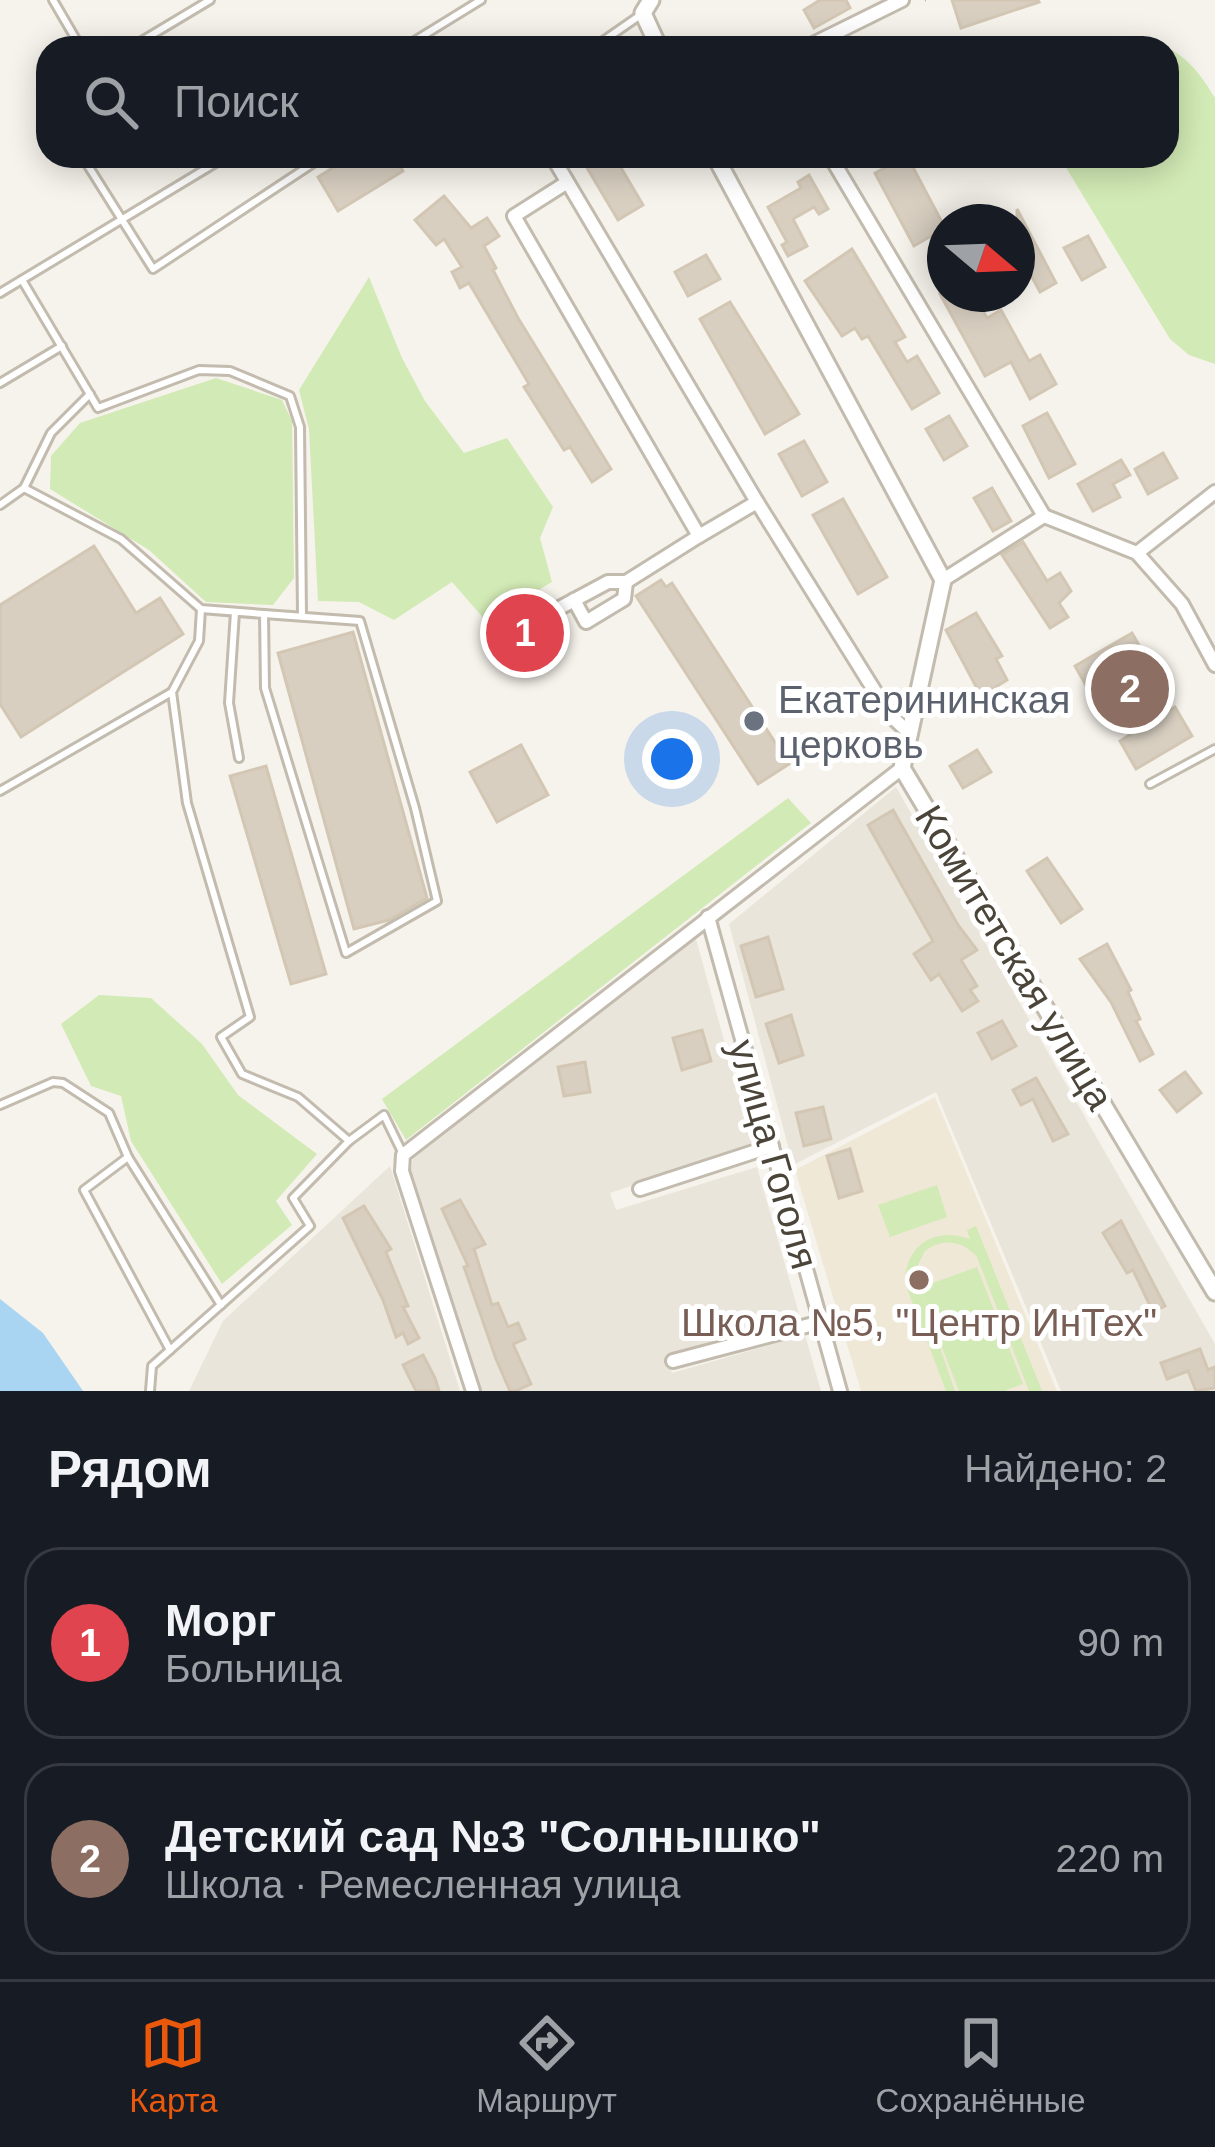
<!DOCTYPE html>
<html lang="ru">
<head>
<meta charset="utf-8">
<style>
	body { margin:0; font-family:Helvetica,sans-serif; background:#242831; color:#f1f3f6 }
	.compass { position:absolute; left:927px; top:204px; width:108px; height:108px; border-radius:50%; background:#171b24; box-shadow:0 6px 30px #0003; rotate:109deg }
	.you { position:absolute; left:672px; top:759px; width:42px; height:42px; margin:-30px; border:9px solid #fff; border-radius:50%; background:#1a73e8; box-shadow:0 0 0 18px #1a73e833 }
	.badge { display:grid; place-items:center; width:78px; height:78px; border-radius:50%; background:#ea580c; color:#fff; font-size:39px; font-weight:700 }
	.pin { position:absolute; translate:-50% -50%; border:6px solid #fff; box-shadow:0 3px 12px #0006 }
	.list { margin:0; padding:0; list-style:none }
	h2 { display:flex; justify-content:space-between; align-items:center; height:156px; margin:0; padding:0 48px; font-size:51px }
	h2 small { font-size:39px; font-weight:400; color:#9ea1a6 }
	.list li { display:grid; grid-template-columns:78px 1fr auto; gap:36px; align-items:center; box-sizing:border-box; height:192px; margin:0 24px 24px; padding:0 24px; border:3px solid #363941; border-radius:36px }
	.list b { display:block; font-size:45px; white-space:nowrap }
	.list p { margin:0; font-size:39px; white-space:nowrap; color:#9ea1a6 }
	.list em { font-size:39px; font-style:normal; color:#9ea1a6 }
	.icon { flex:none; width:66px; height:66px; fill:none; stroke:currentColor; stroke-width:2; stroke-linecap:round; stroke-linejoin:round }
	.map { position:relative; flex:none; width:1215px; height:1391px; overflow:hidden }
	.search { position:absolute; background:#171b24; box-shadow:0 6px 30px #0003; left:36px; right:36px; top:36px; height:132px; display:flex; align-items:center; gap:30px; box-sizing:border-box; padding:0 42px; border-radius:36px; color:#9ea1a6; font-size:45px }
	.sheet { height:588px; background:#171b24 }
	nav { display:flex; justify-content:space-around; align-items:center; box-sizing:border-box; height:168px; border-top:3px solid #363941; background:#171b24; font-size:33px; color:#9ea1a6 }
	nav a { display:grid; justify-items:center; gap:6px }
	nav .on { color:#ea580c }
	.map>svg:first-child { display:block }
	.residential { fill:#eae5da }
	.education { fill:#efe8d6 }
	.green { fill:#d2eab5 }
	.water { fill:#a9d4f2 }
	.building { fill:#d8cfc1; stroke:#d3c7b4; stroke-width:3 }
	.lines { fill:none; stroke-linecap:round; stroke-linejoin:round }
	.service-casing { stroke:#c2bbae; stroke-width:12 }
	.minor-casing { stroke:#c2bbae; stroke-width:18 }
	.tertiary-casing { stroke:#c2bbae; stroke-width:21 }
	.path { stroke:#c4b79f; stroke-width:3; stroke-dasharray:6 6; stroke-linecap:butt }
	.service { stroke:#fff; stroke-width:6 }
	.minor { stroke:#fff; stroke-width:12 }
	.tertiary { stroke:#fff; stroke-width:15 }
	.worship-dot { fill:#6b7280; stroke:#fff; stroke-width:4.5 }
	.education-dot { fill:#8d6e63; stroke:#fff; stroke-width:4.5 }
	.labels { text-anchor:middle; stroke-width:10; stroke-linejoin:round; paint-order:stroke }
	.worship-label { font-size:39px; fill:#5b616d; stroke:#fff; text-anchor:start }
	.street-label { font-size:39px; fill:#4b4439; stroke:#fff }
	.education-label { font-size:39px; fill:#785e54; stroke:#fff }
</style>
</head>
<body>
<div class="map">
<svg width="1215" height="1391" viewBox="0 0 1215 1391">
	<rect width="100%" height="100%" fill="#f6f3ec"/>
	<g class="residential">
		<path d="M896,787L1215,1344V1391H1061L936,1092L793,1165L729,924Z"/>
		<path d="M696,939L753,1145L610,1193L616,1210L757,1167L800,1317L666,1356L672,1373L805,1335L821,1391H479L410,1176L413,1158Z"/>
		<path d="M390,1166L460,1391H189L223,1321Z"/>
	</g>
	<path class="education" d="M935,1097L1057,1391H861L795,1170Z"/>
	<g class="green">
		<path d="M1147,40C1182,50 1197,68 1215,98V364L1189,355L1170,339L1059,156H1167V48H1119Z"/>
		<path d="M369,277L402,358L425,401L464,453L507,438L553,507L540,538L552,582L486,621L452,582L394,620L359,602L318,601L309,429L299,390Z"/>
		<path d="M216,378L282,400L292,421L294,578L273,605L206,602L149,550L50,489L51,456L80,423Z"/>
		<path d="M788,798L811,823L406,1140L382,1099Z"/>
		<path d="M99,995L151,998L202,1044L238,1095L317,1154L276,1201L292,1225L222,1284L131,1141L121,1096L91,1086L61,1024Z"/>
		<path d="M937,1185L947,1217L890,1237L878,1205Z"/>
		<path d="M976,1226L1042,1391H1029L977,1257C962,1240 943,1238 925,1251L914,1273L955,1391H946L905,1283C905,1245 935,1226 970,1239L967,1230Z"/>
		<path d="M977,1267L1023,1384L1004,1391H959L919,1288Z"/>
	</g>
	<path class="water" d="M0,1299L43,1333L83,1391H0Z"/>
	<g class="building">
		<path d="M820,0H846L850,8L814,28L804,10Z"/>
		<path d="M952,0H1038L1039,2L961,28Z"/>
		<path d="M352,156H394L403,171L338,211L318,177Z"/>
		<path d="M580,156H614L643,205L618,220Z"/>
		<path d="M907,156L945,228L914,246L875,173Z"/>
		<path d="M809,175L828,209L819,214L814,207L793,219L807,246L788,256L782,245L787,242L768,207L801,188L798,182Z"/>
		<path d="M444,196L471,228L487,218L499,236L484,246L496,268L493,270L518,318L611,469L592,482L570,447L564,450L524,387L529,384L469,283L460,288L452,272L462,267L444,239L436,245L415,220Z"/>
		<path d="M1017,209L1056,283L1040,292L1017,249Z"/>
		<path d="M1088,236L1105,267L1082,280L1064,248Z"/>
		<path d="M852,249L905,337L895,342L907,362L917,356L939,393L912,409L868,336L862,339L855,328L842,336L805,281Z"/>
		<path d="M706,255L720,279L688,296L675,272Z"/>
		<path d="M940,294H974L987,318L1001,310L1029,361L1040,355L1056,384L1030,399L1011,362L985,376Z"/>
		<path d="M730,302L799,414L765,434L700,319Z"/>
		<path d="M1047,413L1075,464L1049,478L1023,426Z"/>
		<path d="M949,416L967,446L944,460L926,429Z"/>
		<path d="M804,441L827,482L802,496L779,454Z"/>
		<path d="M1163,453L1177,478L1148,494L1135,469Z"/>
		<path d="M1121,460L1130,475L1113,484L1120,497L1093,511L1078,484Z"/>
		<path d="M992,488L1011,521L993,531L974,498Z"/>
		<path d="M843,499L887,577L858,594L813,515Z"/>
		<path d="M1023,542L1047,581L1060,573L1071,591L1059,603L1068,617L1050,628L1002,555Z"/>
		<path d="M94,546L136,613L160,598L183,634L21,737L0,704V605Z"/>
		<path d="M661,580L666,587L672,583L789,764L758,784L636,596Z"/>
		<path d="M528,613L530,625L546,641L521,657L503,628Z"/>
		<path d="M976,613L1002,656L996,659L1007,680L981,696L946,630Z"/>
		<path d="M353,632L427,898L389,920L354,929L278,653Z"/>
		<path d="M1132,633L1144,654L1125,666L1156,718L1175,707L1192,736L1136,769L1120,741L1131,734L1100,680L1087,687L1075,666Z"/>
		<path d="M521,745L548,795L497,822L470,772Z"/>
		<path d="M977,750L991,772L963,788L950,766Z"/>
		<path d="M266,766L326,974L291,984L230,776Z"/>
		<path d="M893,810L958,925L977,950L961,960L977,986L970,990L978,1001L962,1011L939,974L931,980L914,954L933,941L868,825Z"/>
		<path d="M1047,858L1082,909L1061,923L1027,871Z"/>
		<path d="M768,937L783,989L756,997L741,946Z"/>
		<path d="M1107,944L1131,990L1128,992L1140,1019L1136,1021L1153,1054L1140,1061L1111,1002L1080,959Z"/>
		<path d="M791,1015L803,1055L779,1063L766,1024Z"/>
		<path d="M1002,1021L1016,1046L992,1059L978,1033Z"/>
		<path d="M702,1030L711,1061L682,1070L673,1038Z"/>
		<path d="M585,1062L590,1092L564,1096L558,1067Z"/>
		<path d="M1185,1072L1201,1093L1177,1112L1160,1090Z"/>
		<path d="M1036,1078L1068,1134L1053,1141L1033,1099L1021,1105L1013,1090Z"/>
		<path d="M823,1107L831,1139L804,1146L796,1113Z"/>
		<path d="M850,1149L862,1191L839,1198L827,1156Z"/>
		<path d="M460,1200L485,1244L474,1249L492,1305L498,1303L508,1327L518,1323L525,1339L513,1344L531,1384L515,1391H510L496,1359L464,1267L468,1266L442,1209Z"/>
		<path d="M364,1206L391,1249L386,1252L408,1306L403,1307L419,1338L408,1344L403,1333L396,1337L383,1300L343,1218Z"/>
		<path d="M1121,1221L1165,1306L1153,1312L1133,1270L1127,1273L1103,1233Z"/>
		<path d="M1200,1349L1208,1370L1215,1367V1388L1196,1391L1188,1371L1167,1379L1161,1363Z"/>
		<path d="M423,1355L435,1378L439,1391H416L403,1365Z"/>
	</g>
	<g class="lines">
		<g class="service-casing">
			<g id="service">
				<path d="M53,0L81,48"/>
				<path d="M130,48L210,0"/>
				<path d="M403,48L481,0"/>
				<path d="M593,48L639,16"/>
				<path d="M82,156L153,269L324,156"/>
				<path d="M22,280L98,408L199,370L230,371L290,396L300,427L302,616"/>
				<path d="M0,293L227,156"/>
				<path d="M0,383L62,346"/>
				<path d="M90,394L51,433L24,488L121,539L201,609L264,614"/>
				<path d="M0,505L24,488"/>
				<path d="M201,609L199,641L172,692L187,803L250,1017L221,1037L242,1074L298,1097L349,1141L384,1115L402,1152"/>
				<path d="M235,612L229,703L239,758"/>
				<path d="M264,614L360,621L415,808L437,901L346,953L265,688Z"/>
				<path d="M1150,784L1215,749"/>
				<path d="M0,791L172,692"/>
				<path d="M0,1105L53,1082L63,1083L109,1113L128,1157L84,1190L170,1350L310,1226L293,1198L349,1141"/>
				<path d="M128,1157L221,1305"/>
				<path d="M150,1391L152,1366L170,1350"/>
			</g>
		</g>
		<g class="minor-casing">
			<g id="minor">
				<path d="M805,48L902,0"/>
				<path d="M552,156L757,502L699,536L514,216L566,183"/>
				<path d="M830,156L1044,516"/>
				<path d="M757,502L889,714L908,732"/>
				<path d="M1137,553L1215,492"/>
				<path d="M943,580L1044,516L1137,553L1182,604L1215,665"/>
				<path d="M574,600L586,622L624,599L626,582"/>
				<path d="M539,619L608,582H626L699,536"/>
				<path d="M708,917L840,1391"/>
				<path d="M640,1189L772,1146"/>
				<path d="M673,1361L821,1322"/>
				<path d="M473,1391L402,1171L403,1155L902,768"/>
			</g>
		</g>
		<g class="tertiary-casing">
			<g id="tertiary">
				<path d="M651,0L643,13L659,48"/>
				<path d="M715,156L943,580L902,768L1215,1292"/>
			</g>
		</g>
		<path class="path" d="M925,0H926"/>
		<use href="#service" class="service"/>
		<use href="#minor" class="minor"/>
		<use href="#tertiary" class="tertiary"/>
	</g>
	<circle class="worship-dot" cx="754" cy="721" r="12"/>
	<circle class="education-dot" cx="919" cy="1280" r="12"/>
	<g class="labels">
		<g class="worship-label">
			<text x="778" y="713">Екатерининская<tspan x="778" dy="45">церковь</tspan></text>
		</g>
		<g class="street-label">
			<text transform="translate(1015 957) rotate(59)" y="14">Комитетская улица</text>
			<text transform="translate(774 1154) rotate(74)" y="14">улица Гоголя</text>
		</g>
		<g class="education-label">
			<text x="919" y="1336">Школа №5, "Центр ИнТех"</text>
		</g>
	</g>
</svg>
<svg class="compass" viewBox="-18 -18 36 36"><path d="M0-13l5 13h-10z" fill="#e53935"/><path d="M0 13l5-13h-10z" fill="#9ea1a6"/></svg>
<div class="you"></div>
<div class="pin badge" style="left:525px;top:633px;background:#e0444e">1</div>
<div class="pin badge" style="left:1130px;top:689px;background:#8d6e63">2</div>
<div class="search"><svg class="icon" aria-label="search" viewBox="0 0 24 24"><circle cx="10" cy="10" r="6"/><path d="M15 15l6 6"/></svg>Поиск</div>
</div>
<section class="sheet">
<h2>Рядом<small>Найдено: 2</small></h2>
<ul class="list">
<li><span class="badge" style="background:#e0444e">1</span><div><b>Морг</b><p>Больница</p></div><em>90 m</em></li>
<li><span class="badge" style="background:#8d6e63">2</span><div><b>Детский сад №3 &quot;Солнышко&quot;</b><p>Школа · Ремесленная улица</p></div><em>220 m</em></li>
</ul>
</section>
<nav>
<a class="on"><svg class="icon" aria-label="map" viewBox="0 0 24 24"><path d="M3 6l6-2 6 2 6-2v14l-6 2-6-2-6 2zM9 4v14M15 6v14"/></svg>Карта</a>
<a><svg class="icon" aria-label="directions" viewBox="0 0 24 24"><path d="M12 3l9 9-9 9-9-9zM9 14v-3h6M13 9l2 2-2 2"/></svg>Маршрут</a>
<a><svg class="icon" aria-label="saved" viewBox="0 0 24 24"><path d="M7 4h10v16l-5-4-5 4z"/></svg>Сохранённые</a>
</nav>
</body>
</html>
